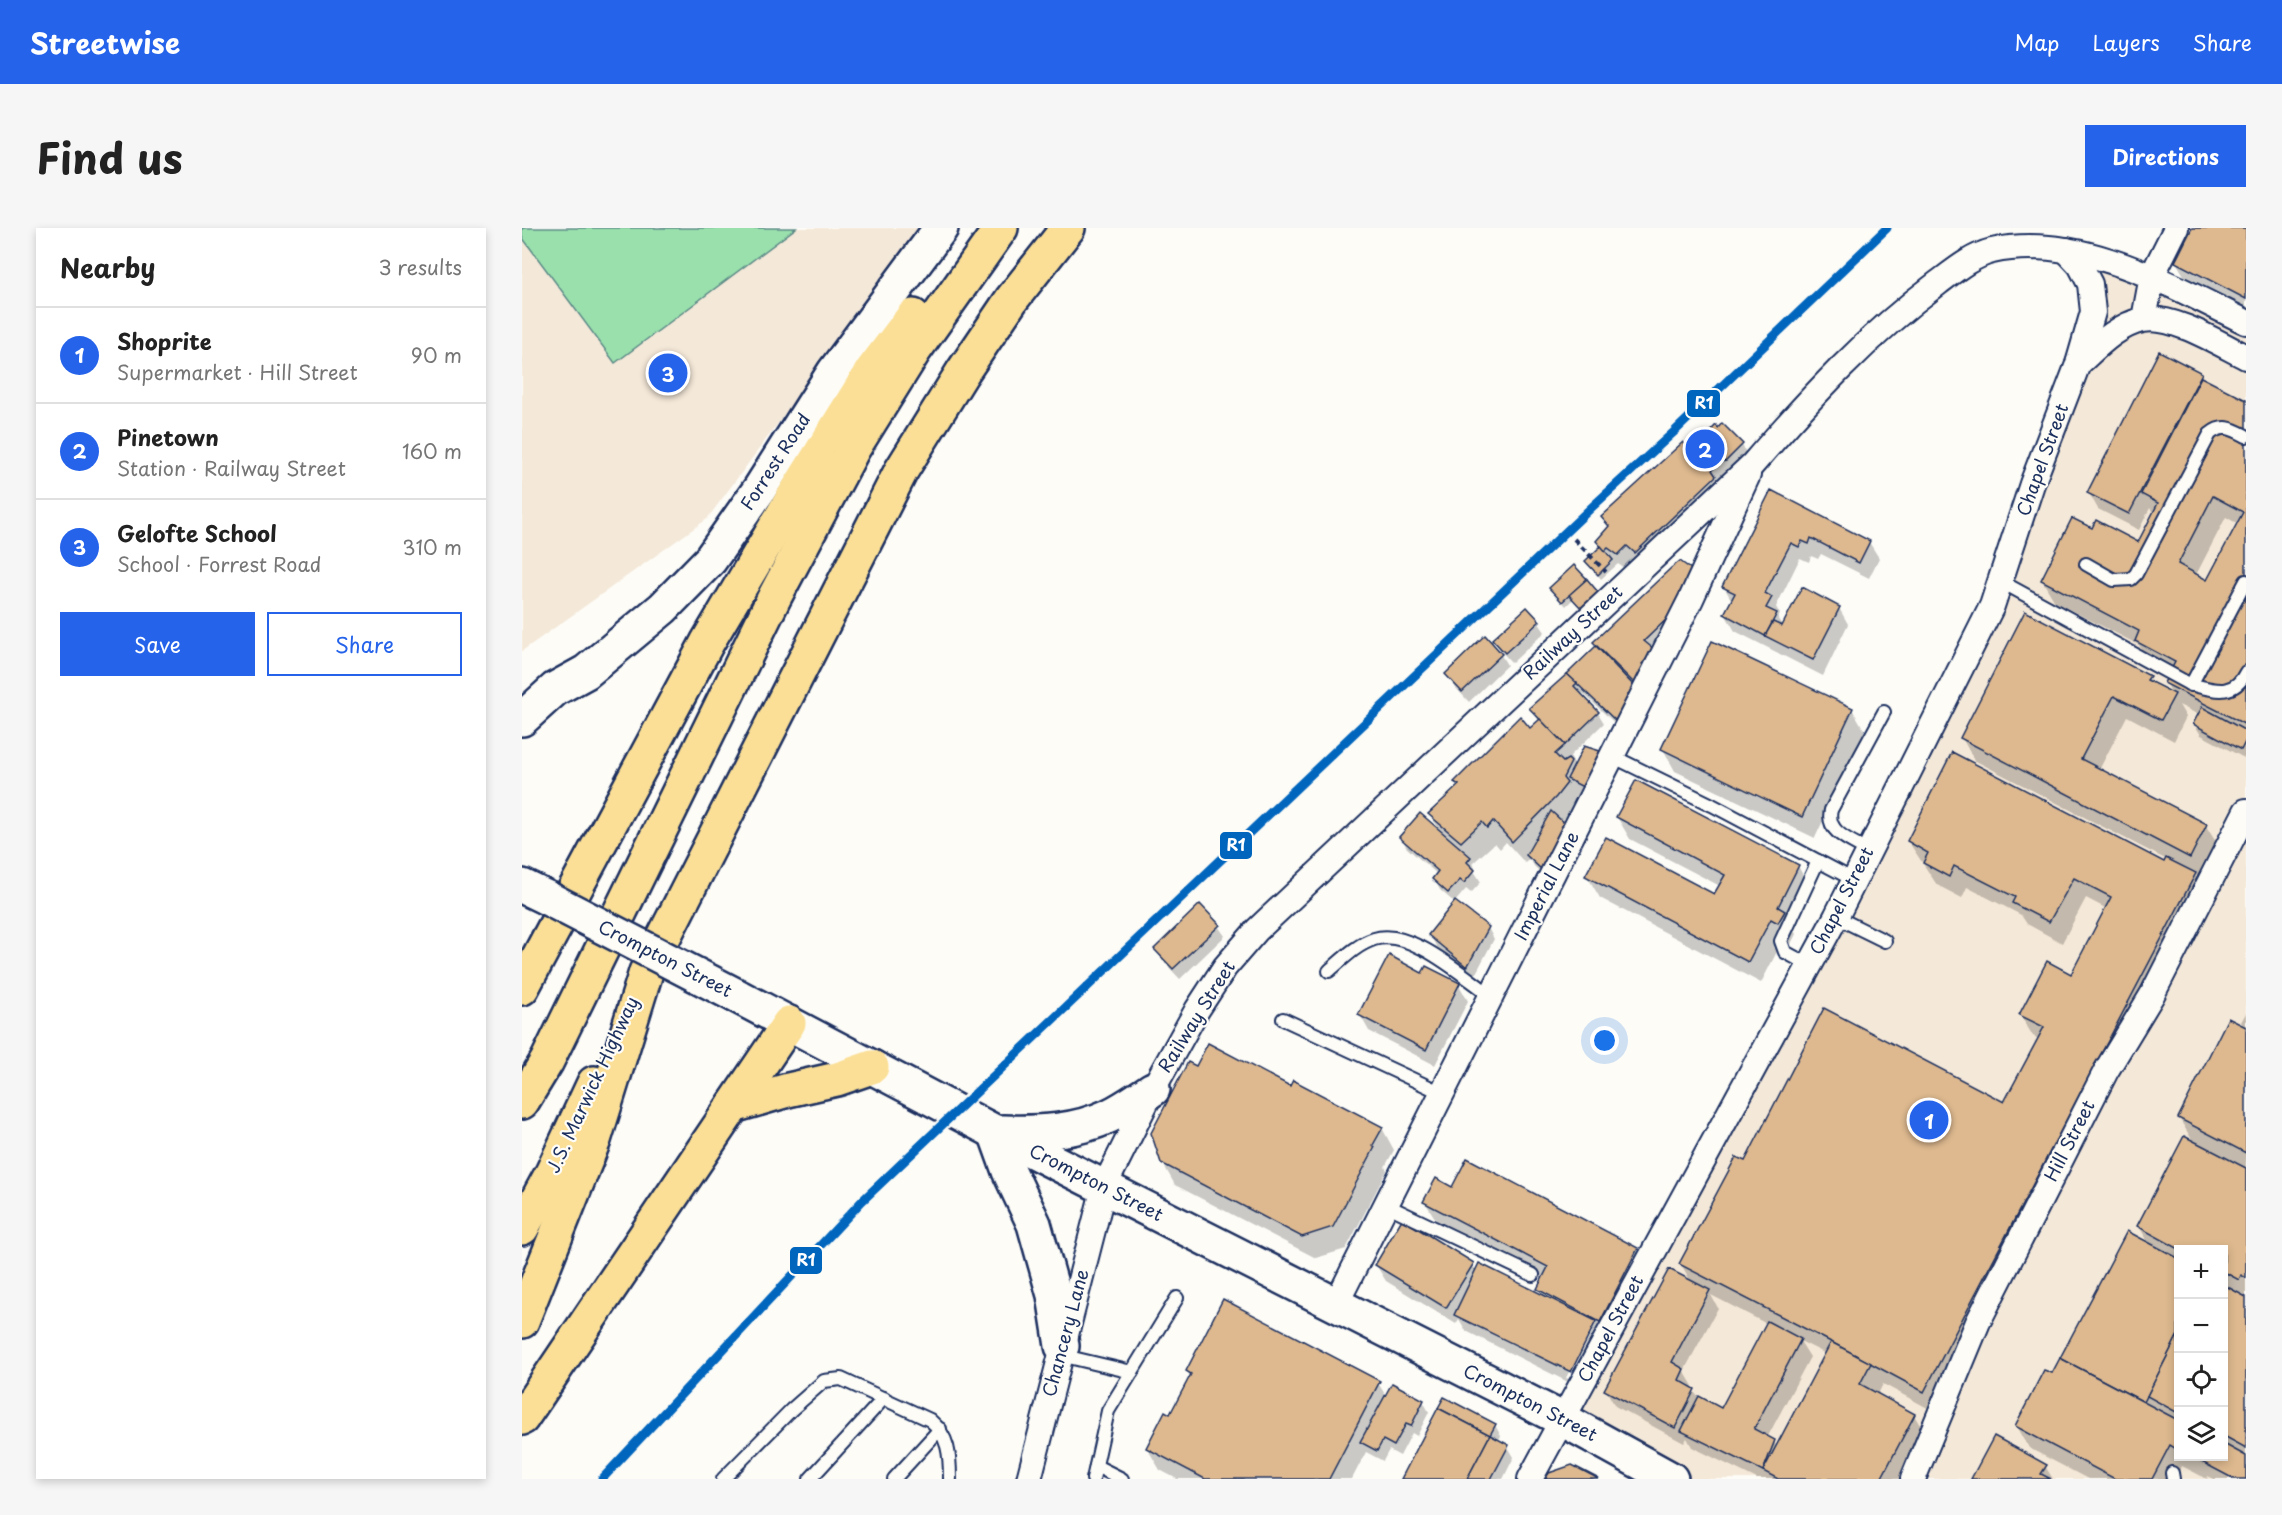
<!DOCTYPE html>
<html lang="en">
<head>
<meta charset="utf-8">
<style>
	body { margin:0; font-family:"Playpen Sans",sans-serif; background:#f6f6f6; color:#222 }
	.controls { position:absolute; right:18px; bottom:18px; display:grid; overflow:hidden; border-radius:0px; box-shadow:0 3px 9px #0003 }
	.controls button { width:54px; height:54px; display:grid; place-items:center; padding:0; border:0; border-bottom:2px solid #e0e0e0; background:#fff; color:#222; font:30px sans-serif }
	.you { position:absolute; left:1083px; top:813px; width:21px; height:21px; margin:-15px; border:4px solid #fff; border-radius:50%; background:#1a73e8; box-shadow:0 0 0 9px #1a73e833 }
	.badge { display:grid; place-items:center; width:39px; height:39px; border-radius:50%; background:#2563eb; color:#fff; font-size:20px; font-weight:700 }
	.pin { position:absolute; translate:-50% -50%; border:3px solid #fff; box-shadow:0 2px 6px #0006 }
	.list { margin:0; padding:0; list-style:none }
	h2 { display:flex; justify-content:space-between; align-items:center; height:78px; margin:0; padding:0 24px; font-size:26px }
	h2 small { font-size:20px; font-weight:400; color:#767676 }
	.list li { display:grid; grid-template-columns:39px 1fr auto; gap:18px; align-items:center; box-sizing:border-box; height:96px; padding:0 24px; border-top:2px solid #e0e0e0 }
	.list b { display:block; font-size:22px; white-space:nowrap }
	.list p { margin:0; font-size:20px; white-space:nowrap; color:#767676 }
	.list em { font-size:20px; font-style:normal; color:#767676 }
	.actions { display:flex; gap:12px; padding:18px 24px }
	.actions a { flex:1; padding:14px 0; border:2px solid #2563eb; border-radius:0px; text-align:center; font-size:21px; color:#2563eb }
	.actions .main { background:#2563eb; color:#fff }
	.icon { flex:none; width:33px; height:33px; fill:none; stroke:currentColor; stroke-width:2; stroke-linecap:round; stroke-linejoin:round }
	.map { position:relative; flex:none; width:1724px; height:1251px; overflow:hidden; border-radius:0px }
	header { display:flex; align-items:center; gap:36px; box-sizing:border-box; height:84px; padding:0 30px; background:#2563eb; color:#fff }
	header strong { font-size:28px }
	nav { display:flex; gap:33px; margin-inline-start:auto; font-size:21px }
	.intro { display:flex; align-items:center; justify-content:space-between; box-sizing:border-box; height:144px; padding:0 36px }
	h1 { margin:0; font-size:42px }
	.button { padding:15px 27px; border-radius:0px; background:#2563eb; color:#fff; font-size:21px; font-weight:700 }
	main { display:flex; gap:36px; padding:0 36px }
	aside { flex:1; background:#fff; border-radius:0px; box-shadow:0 3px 9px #0003 }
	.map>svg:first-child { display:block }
	.built { fill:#f4e8d8; fill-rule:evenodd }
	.green { fill:#9ae0ad; stroke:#5a8886; stroke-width:1.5 }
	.shadow { fill:#0003; fill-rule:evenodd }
	.building { fill:#deb98f; stroke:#1b2f5e; stroke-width:1.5; fill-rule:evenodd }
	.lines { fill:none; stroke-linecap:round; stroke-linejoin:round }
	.lane-casing { stroke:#1b2f5e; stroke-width:16 }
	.street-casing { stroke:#1b2f5e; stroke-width:28 }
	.secondary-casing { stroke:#1b2f5e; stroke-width:38 }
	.highway-casing { stroke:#1b2f5e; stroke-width:38 }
	.path { stroke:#1b2f5e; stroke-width:4; stroke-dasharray:6 4.5; stroke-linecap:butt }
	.lane { stroke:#fdfcf7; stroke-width:12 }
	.street { stroke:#fdfcf7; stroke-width:24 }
	.secondary { stroke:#fdfcf7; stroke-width:33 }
	.highway { stroke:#fbdf96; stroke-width:33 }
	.rail-casing { stroke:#1b2f5e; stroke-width:7 }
	.rail { stroke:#fdfcf7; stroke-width:4.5; stroke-dasharray:14; stroke-linecap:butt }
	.secondary-bridge-casing { stroke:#1b2f5e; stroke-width:38; stroke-linecap:butt }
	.secondary-bridge { stroke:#fdfcf7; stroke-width:33 }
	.rail-1-casing { stroke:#fdfcf7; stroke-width:14 }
	.rail-1 { stroke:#0065bd; stroke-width:9 }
	.labels { text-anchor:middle; stroke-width:4.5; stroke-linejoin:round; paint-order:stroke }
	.street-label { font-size:18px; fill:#1b2f5e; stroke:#fdfcf7 }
	.line-badge { stroke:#fdfcf7; stroke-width:2 }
	.badge-label { font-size:16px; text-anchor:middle; font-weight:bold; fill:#fff }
</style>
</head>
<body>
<header>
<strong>Streetwise</strong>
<nav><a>Map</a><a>Layers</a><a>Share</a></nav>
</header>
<div class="intro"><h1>Find us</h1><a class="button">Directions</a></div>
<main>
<aside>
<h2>Nearby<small>3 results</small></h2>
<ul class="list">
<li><span class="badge">1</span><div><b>Shoprite</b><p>Supermarket · Hill Street</p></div><em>90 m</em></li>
<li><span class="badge">2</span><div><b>Pinetown</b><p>Station · Railway Street</p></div><em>160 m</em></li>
<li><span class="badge">3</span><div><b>Gelofte School</b><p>School · Forrest Road</p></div><em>310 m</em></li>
</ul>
<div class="actions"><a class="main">Save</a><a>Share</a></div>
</aside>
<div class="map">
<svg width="1724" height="1251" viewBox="0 0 1724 1251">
	<rect width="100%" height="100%" fill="#fdfcf7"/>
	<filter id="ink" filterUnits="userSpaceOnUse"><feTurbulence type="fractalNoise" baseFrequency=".0167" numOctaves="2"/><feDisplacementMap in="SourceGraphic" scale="12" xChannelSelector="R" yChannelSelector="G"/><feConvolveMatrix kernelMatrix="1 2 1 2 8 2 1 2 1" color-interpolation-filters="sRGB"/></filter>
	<g filter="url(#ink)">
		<g class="built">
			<path d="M0,0H401L185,291L0,423Z"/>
			<path d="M1544,21L1724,93V1251H1151L1042,1190L1471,379L1572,83ZM1656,1022H1702V1228H1656Z"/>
		</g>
		<path class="green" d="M0,0H274L93,135L0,9Z"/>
		<g class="shadow">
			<path d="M1672,0H1724V85L1667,56L1654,34Z"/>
			<path d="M1678,146L1682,152L1724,173V531L1679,507L1672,496L1677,487L1657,477L1664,489L1652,513L1605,488L1577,542L1684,598L1697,619L1681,651L1673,647L1685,668L1415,1185L1361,1156L1355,1168L1392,1187L1405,1209L1383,1251H1235L1170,1219L1165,1210L1162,1215L1093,1178L1084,1162L1169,1054L1159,1036L1224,935L1483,876L1517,811L1511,808L1498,787L1549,748L1585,681L1564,670L1540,715L1505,696L1499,687L1445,659L1440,670L1415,657L1386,613L1643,636L1645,632L1452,532L1440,510L1626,449L1631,457L1651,467L1644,455L1648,446L1627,435L1617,417L1533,374L1520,352L1571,302L1617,316L1632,286L1628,280L1617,302L1576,281L1567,265ZM1704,289L1716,296L1686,354L1674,347ZM1189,1067L1245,1096L1200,1182L1176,1169L1170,1161L1171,1158L1162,1143L1196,1080ZM1278,1113L1304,1126L1255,1219L1252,1214L1245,1210L1288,1129Z"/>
			<path d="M1200,197L1220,217L1229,234L1106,343L1096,336L1079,351L1065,333L1079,320L1076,313L1087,300L1081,290L1172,229Z"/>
			<path d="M1250,264L1347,314L1357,330L1347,350L1299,326L1296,331L1289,328L1287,334L1278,330L1254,379L1258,386L1256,391L1261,399L1317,380L1326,396L1301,448L1213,403L1203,386L1210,373L1202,359Z"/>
			<path d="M1029,361L1075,365L1078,370L1063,384L1051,371L1044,378Z"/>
			<path d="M1182,362L1181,374L1174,388L1159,397L1101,503L1061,465L1059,468L1076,485L1082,495L1048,528L1053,538L1077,525L1080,529L1063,563L1059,561L1054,572L1057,577L1041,597L1047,607L1025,651L1012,638L1008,630L1003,635L984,614L978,621L973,615L951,635L954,641L952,643L959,654L949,665L944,661L933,674L966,700L972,711L952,749L914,718L908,707L933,675L918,662L912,651L915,646L885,620L879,609L918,603L908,587L937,559L934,554L1008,502L1017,493L1009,480L1076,419Z"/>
			<path d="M1016,394L1023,404L990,435L978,422L972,411Z"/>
			<path d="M979,427L985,437L947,474L931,457L925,446Z"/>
			<path d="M1330,481L1343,503L1293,610L1153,543L1141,521Z"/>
			<path d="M1095,589L1276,638L1288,660L1269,697L1274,706L1269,716L1261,712L1239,755L1078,670L1065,648L1193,668L1198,658L1108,611Z"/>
			<path d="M696,698L703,708L658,751L640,732L634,721Z"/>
			<path d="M901,747L937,757L946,773L913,837L847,803L838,787Z"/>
			<path d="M1724,785V1251H1692L1686,1248L1685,1251L1660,1238L1654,1251H1566L1507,1220L1495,1198L1530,1147L1605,1005L1627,1016L1617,998L1672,915L1657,890L1723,801L1719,794ZM1656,1022H1702V1228H1656Z"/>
			<path d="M675,840L769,860L860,900L872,922L863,939L865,942L824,1021L794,1030L653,957L640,934Z"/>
			<path d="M931,961L1115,1021L1128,1043L1058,1160L944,1103L937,1091L934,1096L864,1053L854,1037L950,1036L955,1044L1021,1069L1017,1061L1022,1051L916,995L903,974ZM1067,1104H1070L1047,1151L1044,1150Z"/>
			<path d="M665,1143L856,1155L864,1168L901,1173L907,1184L895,1208L890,1205L878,1228L867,1222L861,1233L844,1224L830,1251H655L638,1242L625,1220L649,1188L669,1149Z"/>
			<path d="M973,1197L979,1208L976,1213L986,1219L992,1229L981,1251H881Z"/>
			<path d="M1523,1238L1531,1251H1451Z"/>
		</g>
		<g class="building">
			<path d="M1670,0H1724V71L1653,34Z"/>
			<path d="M1637,123L1680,145L1607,286L1565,265Z"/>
			<path d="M1679,149L1724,172V497L1642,455L1653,434L1613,413L1617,403L1519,352L1550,290L1570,300L1574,292L1616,314L1636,275L1619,266ZM1691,268L1721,284L1685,352L1656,336Z"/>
			<path d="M1200,195L1221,216L1204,233L1198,234L1190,242L1194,248L1113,325L1105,318L1096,327L1086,320L1083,323L1074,313L1087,298L1079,289L1161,214L1172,227L1183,215L1182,210L1194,197L1196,200Z"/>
			<path d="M1249,262L1348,313L1337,335L1289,310L1287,316L1280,313L1277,319L1269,315L1243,365L1250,369L1244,380L1255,385L1243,408L1202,386L1213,365L1200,359Z"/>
			<path d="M1079,318L1091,332L1076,347L1063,333Z"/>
			<path d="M1158,333L1173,344L1155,380L1151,381L1153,383L1122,413L1133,422L1120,436L1125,440L1115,458L1071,414L1149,340Z"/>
			<path d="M1052,337L1065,351L1040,374L1027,360Z"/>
			<path d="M1065,351L1076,364L1059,380L1047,367Z"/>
			<path d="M1280,359L1318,379L1291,432L1243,408L1251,394L1260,398Z"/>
			<path d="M1005,379L1018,393L983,425L970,411Z"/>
			<path d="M1503,383L1628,448L1625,452L1653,466L1639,492L1592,468L1559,531L1685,596L1668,630L1438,510Z"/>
			<path d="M963,407L980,426L940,464L923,446Z"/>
			<path d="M1190,413L1331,480L1280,589L1139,521Z"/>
			<path d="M1074,418L1113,459L1095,494L1045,446Z"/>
			<path d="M1045,446L1055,455L1052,458L1077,484L1043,517L1007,480Z"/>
			<path d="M1680,479L1724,503V512L1719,522L1671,496Z"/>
			<path d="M998,488L1008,500L1018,491L1043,517L1033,526L1041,534L1046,531L1049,534L1041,550L1045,555L1034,569L990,614L971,593L965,600L960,594L939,614L906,586L937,557L932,554Z"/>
			<path d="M1062,518L1078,523L1061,559L1045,551Z"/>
			<path d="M1430,524L1642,634L1644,630L1674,645L1402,1164L1309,1114L1157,1036L1214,929L1223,933L1302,780L1482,874L1522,799L1497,787L1525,733L1549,746L1589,669L1552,650L1527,694L1490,675L1493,669L1432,638L1427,649L1401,635L1406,625L1385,613Z"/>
			<path d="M1114,552L1277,637L1256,679L1263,683L1256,695L1249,691L1226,734L1063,648L1084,609L1192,666L1203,647L1094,589Z"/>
			<path d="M1029,583L1042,595L1019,641L1004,627Z"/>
			<path d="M898,585L949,629L945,634L953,642L942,655L938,652L926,665L910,651L916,643L877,609Z"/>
			<path d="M933,673L967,699L945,739L906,707Z"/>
			<path d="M678,676L698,697L651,741L632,721Z"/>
			<path d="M867,727L900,745L904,738L938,755L904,822L836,787Z"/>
			<path d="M1706,790L1724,799V925L1656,890Z"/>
			<path d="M686,815L768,858L771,852L861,899L851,917L853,919L811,999L780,1009L639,935L629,905L666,834L674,838Z"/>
			<path d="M1662,908L1724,940V1050L1719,1047L1717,1052L1702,1044V1022H1659L1615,998Z"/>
			<path d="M945,930L1116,1020L1078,1094L1015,1061L1026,1039L901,974L914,950L930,959Z"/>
			<path d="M880,991L952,1035L924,1080L853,1037Z"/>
			<path d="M1605,1003L1656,1030V1107L1622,1174L1538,1130Z"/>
			<path d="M957,1035L1074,1093L1049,1144L932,1087Z"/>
			<path d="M1147,1041L1188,1062L1150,1134L1162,1141L1157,1152L1173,1161L1153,1200L1082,1162Z"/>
			<path d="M1702,1057L1724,1069V1220L1702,1208Z"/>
			<path d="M701,1071L858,1153L807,1251H683L624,1220L643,1183L648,1186L669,1146L664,1143Z"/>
			<path d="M1245,1093L1279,1111L1232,1201L1253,1212L1241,1243L1159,1203L1177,1168L1199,1180Z"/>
			<path d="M1656,1107V1185L1625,1168Z"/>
			<path d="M1309,1114L1349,1135L1338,1156L1393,1186L1359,1251H1256L1241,1243Z"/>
			<path d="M1538,1130L1656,1192V1222L1648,1217L1630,1251H1593L1493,1198L1522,1142L1530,1145Z"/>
			<path d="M870,1155L902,1172L889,1198L884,1196L872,1218L861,1212L855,1223L838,1214Z"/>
			<path d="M922,1169L974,1196L968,1207L916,1180Z"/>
			<path d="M916,1180L968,1207L945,1251H879Z"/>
			<path d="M968,1207L987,1217L969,1251H945Z"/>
			<path d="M1472,1208L1525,1237L1519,1246L1529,1251H1449Z"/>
			<path d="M1702,1216L1724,1228V1251H1712L1674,1231L1676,1228H1702Z"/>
			<path d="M1050,1237L1077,1251H1023L1027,1245Z"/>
		</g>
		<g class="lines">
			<g class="lane-casing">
				<g id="lane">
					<path d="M1564,336L1592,352L1609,351L1614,346L1688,206C1701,195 1711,201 1724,208"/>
					<path d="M1478,353L1669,457L1724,353"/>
					<path d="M1667,456C1690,461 1711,471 1724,444"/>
					<path d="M1090,528L1190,577L1332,652"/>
					<path d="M1347,623C1330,613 1303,605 1309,582L1362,484"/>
					<path d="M1314,689L1363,713"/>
					<path d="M1287,737L1263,724L1259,713L1296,633"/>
					<path d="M807,743C821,731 834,717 852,711C887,699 941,748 970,768"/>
					<path d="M761,791L920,865"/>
					<path d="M864,977L1011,1047"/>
					<path d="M538,1127L610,1144"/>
					<path d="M574,1238L600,1251"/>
					<path d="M1650,1245L1651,1251"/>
					<path d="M201,1251L269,1182L302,1153L319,1151L408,1192C427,1208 428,1227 428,1251"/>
					<path d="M288,1251L362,1170"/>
					<path d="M372,1251L418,1201"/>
					<path d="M571,1251L586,1183L655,1070"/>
				</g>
			</g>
			<g class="street-casing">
				<g id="street">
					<path d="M1622,91L1630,48L1654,0"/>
					<path d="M1556,136C1575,119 1595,97 1621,92C1650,86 1698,116 1724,129"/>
					<path d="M814,1076L1169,371L1226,247"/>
					<path d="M507,1251L582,959L631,861L675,782L703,739L735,702L1230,237C1287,171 1346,107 1416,55C1432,43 1450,28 1470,23C1557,4 1649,57 1724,94"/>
					<path d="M1008,1251L1314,689L1470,378L1510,256L1556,136L1571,84L1568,56L1558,37L1544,22"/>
					<path d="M1391,1251L1456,1094L1584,843L1630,767L1724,583"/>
				</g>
			</g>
			<g class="secondary-casing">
				<g id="secondary">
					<path d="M0,491L33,461L64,444L141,380L188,332L237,262L312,144L419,0"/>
					<path d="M0,658L25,670"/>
					<path d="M215,768L473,904L1040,1191L1149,1251"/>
					<path d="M473,904L487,943L512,996L532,1067L540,1118"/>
					<path d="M481,904C517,905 553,904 587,888C602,881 617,870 631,861"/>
				</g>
			</g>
			<g class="highway-casing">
				<g id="highway">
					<path d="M0,760L185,415L270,271L350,142L391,88"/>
					<path d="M0,874L25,833L253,368L331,221L392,123L479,0"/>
					<path d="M211,878L266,862L315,851L350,839"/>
					<path d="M0,1000L30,945L72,855"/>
					<path d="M0,1093L72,912L124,744L379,243L440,145L490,71L546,0"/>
					<path d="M0,1190L267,795"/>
				</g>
			</g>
			<path class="path" d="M1052,311L1084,344"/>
			<use href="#lane" class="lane"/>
			<use href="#street" class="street"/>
			<use href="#secondary" class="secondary"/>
			<use href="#highway" class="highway"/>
			<g class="rail-casing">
				<path id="rail" d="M1153,203L1365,0"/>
			</g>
			<use href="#rail" class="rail"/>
			<g class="secondary-bridge-casing">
				<path id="secondary-bridge" d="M25,670L215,768"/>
			</g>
			<use href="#secondary-bridge" class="secondary-bridge"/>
			<g class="rail-1-casing">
				<path id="rail-1" d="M80,1251L340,973L1070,279L1153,203L1365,0"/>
			</g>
			<use href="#rail-1" class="rail-1"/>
		</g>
	</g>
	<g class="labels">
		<g class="street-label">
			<text transform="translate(1521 232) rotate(-70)" y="6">Chapel Street</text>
			<text transform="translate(254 234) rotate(-57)" y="6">Forrest Road</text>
			<text transform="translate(1051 405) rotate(-43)" y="6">Railway Street</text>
			<text transform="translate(1025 658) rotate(-63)" y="6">Imperial Lane</text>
			<text transform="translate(1320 673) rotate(-63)" y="6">Chapel Street</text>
			<text transform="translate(143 731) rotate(27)" y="6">Crompton Street</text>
			<text transform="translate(675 789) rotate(-58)" y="6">Railway Street</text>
			<text transform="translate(71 857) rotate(-65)" y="6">J.S. Marwick Highway</text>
			<text transform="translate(1548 913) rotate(-63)" y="6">Hill Street</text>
			<text transform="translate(574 955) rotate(27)" y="6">Crompton Street</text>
			<text transform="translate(1089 1101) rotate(-62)" y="6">Chapel Street</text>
			<text transform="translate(544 1105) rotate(-75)" y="6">Chancery Lane</text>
			<text transform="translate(1008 1175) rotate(27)" y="6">Crompton Street</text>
		</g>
	</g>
	<g class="line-badge">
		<rect x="1164" y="161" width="35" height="29" rx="6" fill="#0065bd"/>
		<rect x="697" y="603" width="34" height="29" rx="6" fill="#0065bd"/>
		<rect x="267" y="1018" width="34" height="29" rx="6" fill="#0065bd"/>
	</g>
	<g class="badge-label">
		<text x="1182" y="181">R1</text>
		<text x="714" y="623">R1</text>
		<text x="284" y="1038">R1</text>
	</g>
</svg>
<div class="controls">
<button>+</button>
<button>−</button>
<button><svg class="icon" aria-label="locate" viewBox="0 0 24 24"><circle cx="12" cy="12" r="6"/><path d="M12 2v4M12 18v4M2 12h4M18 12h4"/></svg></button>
<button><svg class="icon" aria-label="layers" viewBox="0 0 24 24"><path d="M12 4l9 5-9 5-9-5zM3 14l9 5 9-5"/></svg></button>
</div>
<div class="you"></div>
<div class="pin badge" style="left:1407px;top:892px">1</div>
<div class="pin badge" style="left:1183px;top:221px">2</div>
<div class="pin badge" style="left:146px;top:145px">3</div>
</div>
</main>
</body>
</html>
